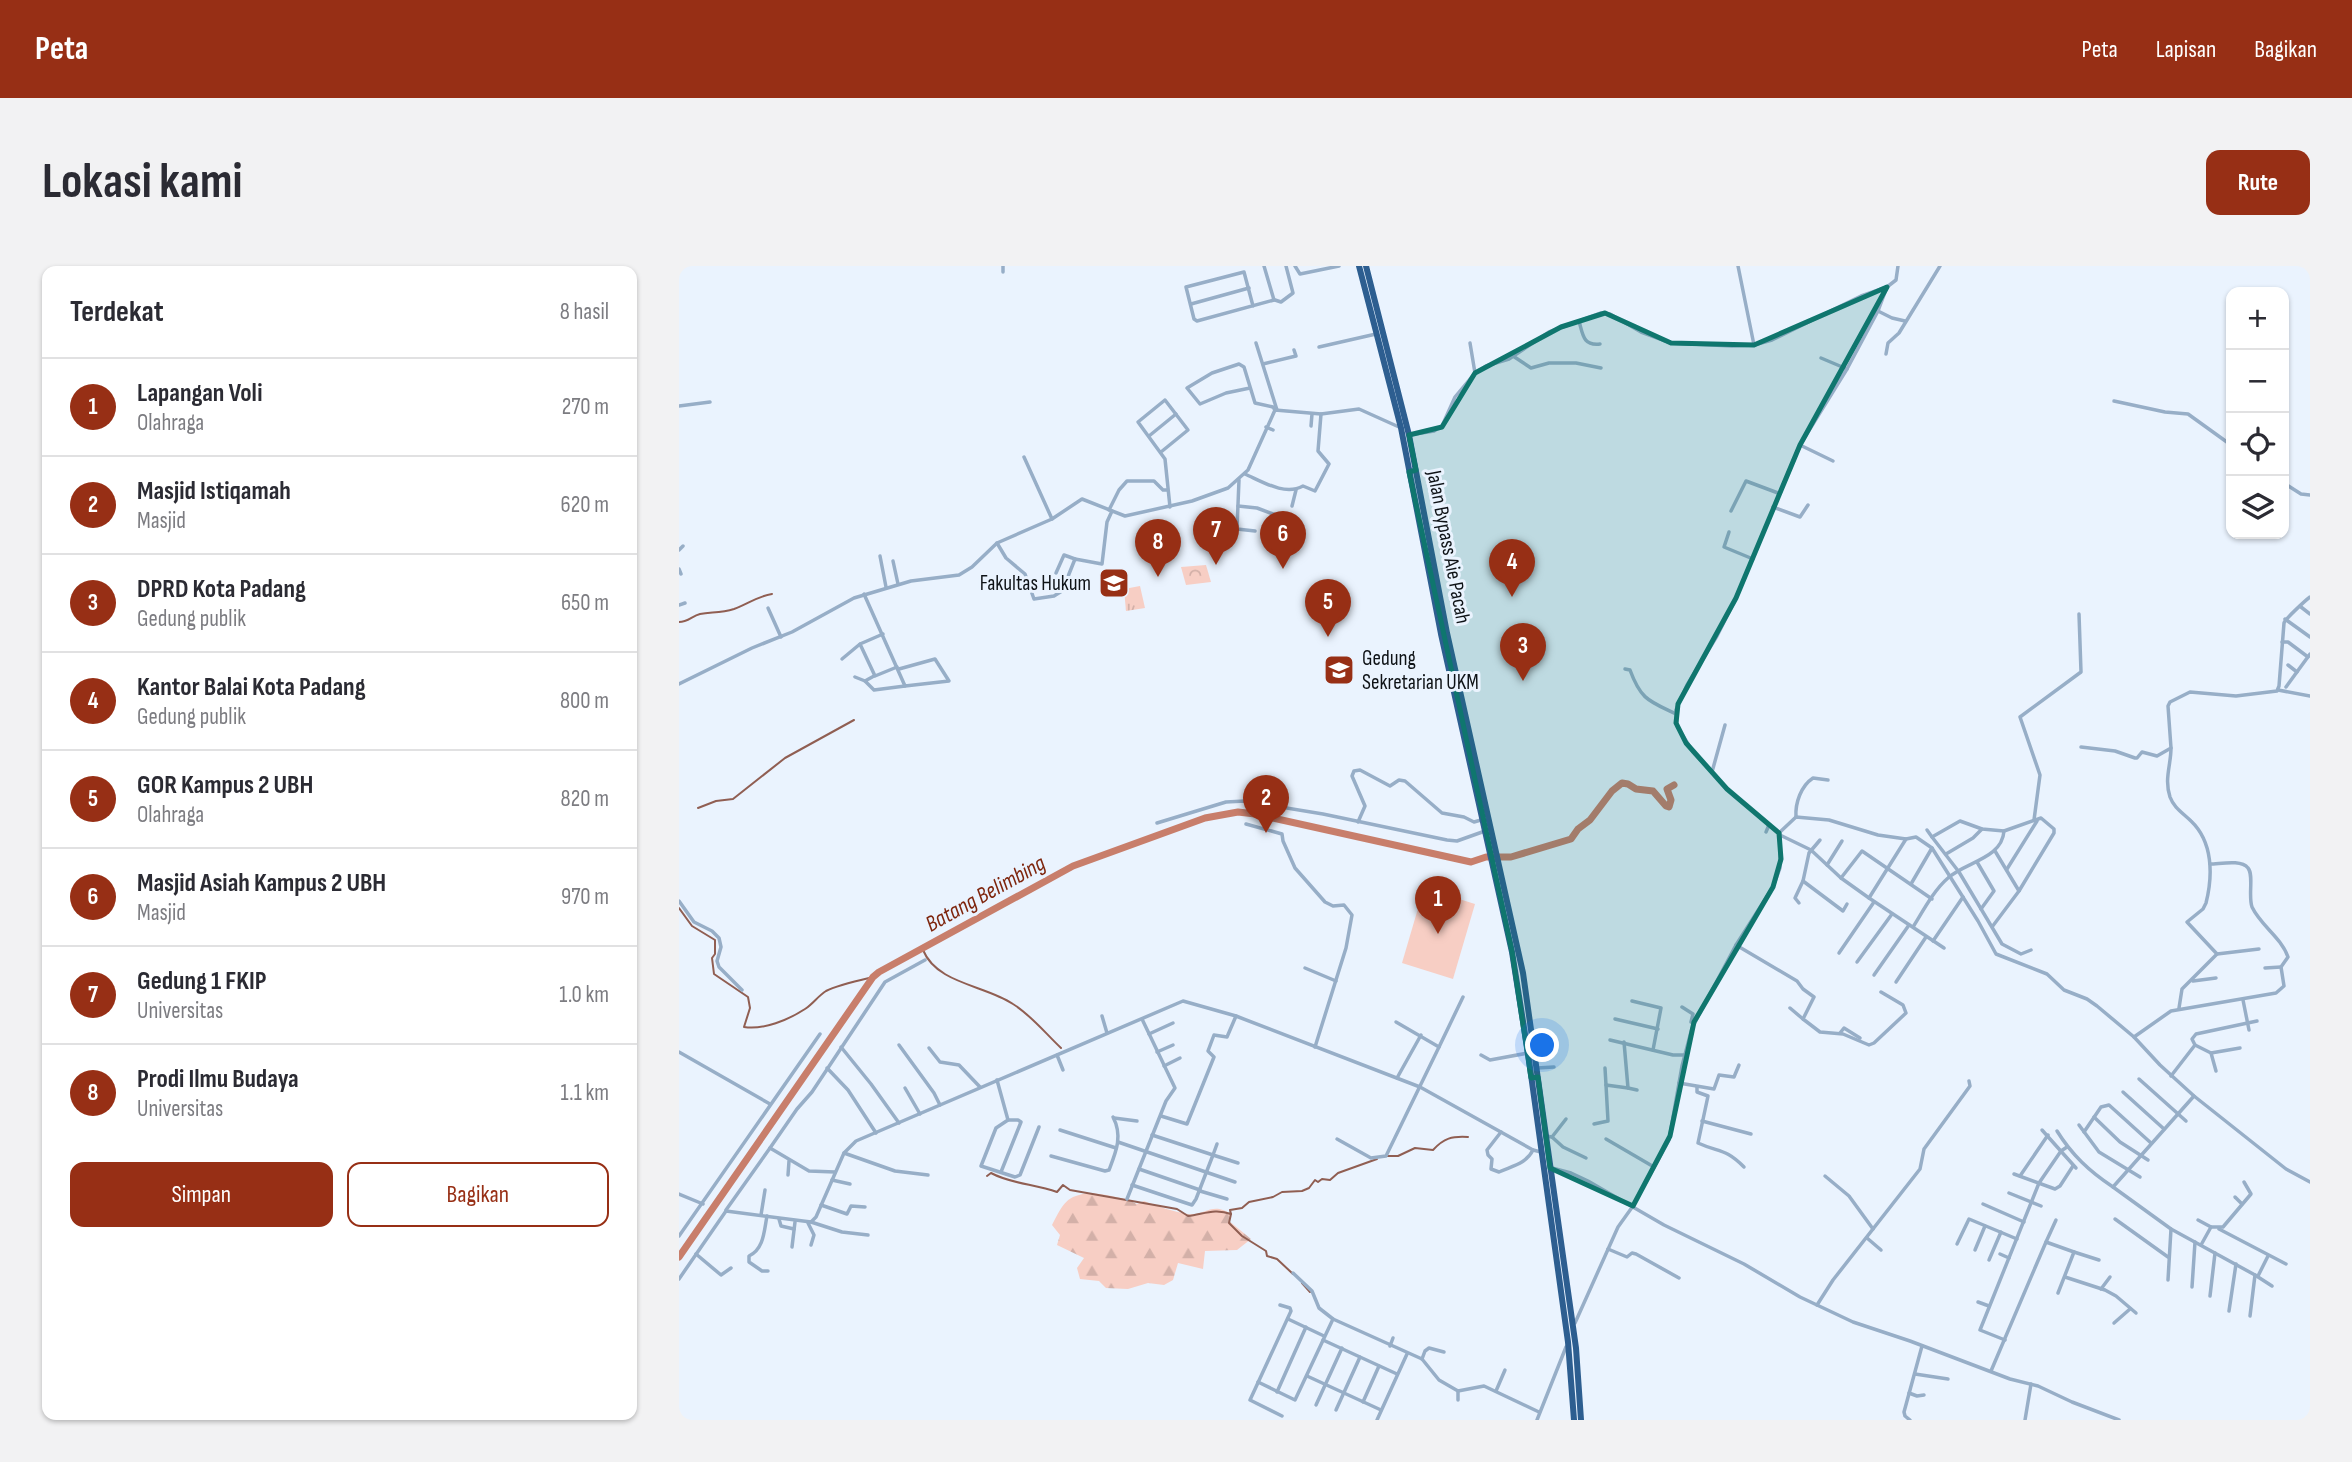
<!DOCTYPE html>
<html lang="id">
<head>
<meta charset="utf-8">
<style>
	body { margin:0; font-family:"Sofia Sans Condensed",sans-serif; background:#f2f2f3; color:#2b2b33 }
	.controls { position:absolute; right:21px; top:21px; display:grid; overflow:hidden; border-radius:14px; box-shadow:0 2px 5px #0004 }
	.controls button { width:63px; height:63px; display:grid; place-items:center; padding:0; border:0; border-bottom:2px solid #e1e1e2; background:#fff; color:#2b2b33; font:35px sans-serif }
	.you { position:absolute; left:864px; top:780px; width:24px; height:24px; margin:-18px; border:5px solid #fff; border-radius:50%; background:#1a73e8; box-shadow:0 0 0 10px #1a73e833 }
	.badge { display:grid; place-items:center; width:46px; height:46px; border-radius:50%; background:#972f15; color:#fff; font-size:23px; font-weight:700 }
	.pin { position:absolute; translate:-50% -58px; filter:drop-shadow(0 2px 4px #0008) }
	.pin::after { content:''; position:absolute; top:37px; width:24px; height:21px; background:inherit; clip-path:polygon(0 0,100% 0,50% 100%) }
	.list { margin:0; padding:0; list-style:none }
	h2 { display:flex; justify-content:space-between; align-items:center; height:91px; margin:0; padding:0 28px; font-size:30px }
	h2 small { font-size:23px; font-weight:400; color:#7c7c81 }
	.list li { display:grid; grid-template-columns:46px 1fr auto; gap:21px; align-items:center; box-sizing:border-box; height:98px; padding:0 28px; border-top:2px solid #e1e1e2 }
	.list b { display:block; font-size:26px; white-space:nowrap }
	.list p { margin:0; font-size:23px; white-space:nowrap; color:#7c7c81 }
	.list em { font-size:23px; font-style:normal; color:#7c7c81 }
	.actions { display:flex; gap:14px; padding:21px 28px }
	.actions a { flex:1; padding:16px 0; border:2px solid #972f15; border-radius:14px; text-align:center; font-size:24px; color:#972f15 }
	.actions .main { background:#972f15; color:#fff }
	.icon { flex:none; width:38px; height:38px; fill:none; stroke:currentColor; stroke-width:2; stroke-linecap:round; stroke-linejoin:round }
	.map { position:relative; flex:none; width:1631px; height:1154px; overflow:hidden; border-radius:14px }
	header { display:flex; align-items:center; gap:42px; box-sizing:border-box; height:98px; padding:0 35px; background:#972f15; color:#fff }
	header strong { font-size:33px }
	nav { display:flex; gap:38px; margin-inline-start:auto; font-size:24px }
	.intro { display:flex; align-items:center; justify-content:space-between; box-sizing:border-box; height:168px; padding:0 42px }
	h1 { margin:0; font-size:49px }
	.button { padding:18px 32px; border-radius:14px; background:#972f15; color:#fff; font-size:24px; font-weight:700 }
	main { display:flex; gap:42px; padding:0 42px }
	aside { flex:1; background:#fff; border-radius:14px; box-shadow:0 2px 5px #0004 }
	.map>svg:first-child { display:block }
	.grass { fill:url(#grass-tufts) }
	.forest { fill:url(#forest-firs) }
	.park { fill:url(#park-crowns) }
	.pitch { fill:#f7cec4 }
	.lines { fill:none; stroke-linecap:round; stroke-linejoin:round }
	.stream { stroke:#905e52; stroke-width:2 }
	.river { stroke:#c87e6b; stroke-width:7 }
	.minor { stroke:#97aec7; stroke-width:3.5 }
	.highway { stroke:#2d5e90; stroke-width:6 }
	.marked { fill:#0f766e; fill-opacity:0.2; stroke:#0f766e; stroke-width:5; stroke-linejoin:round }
	.labels { text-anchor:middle; stroke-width:6; stroke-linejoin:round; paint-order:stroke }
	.street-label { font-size:21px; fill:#0e1216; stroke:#eaf3fe }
	.poi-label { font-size:21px; fill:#0e1216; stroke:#eaf3fe; text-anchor:end }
	.water-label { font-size:23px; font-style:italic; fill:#7e250d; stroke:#eaf3fe }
</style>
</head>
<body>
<header>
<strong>Peta</strong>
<nav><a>Peta</a><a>Lapisan</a><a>Bagikan</a></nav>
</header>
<div class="intro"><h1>Lokasi kami</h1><a class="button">Rute</a></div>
<main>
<aside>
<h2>Terdekat<small>8 hasil</small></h2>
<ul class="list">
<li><span class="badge">1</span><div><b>Lapangan Voli</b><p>Olahraga</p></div><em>270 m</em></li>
<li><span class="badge">2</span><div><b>Masjid Istiqamah</b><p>Masjid</p></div><em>620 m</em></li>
<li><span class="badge">3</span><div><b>DPRD Kota Padang</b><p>Gedung publik</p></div><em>650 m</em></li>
<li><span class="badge">4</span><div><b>Kantor Balai Kota Padang</b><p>Gedung publik</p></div><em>800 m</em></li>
<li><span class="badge">5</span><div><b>GOR Kampus 2 UBH</b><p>Olahraga</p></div><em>820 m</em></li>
<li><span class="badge">6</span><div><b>Masjid Asiah Kampus 2 UBH</b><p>Masjid</p></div><em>970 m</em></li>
<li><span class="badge">7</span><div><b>Gedung 1 FKIP</b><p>Universitas</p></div><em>1.0 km</em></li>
<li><span class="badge">8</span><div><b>Prodi Ilmu Budaya</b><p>Universitas</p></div><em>1.1 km</em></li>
</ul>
<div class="actions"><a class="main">Simpan</a><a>Bagikan</a></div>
</aside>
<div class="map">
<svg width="1631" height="1154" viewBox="0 0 1631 1154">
	<defs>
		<pattern id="grass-tufts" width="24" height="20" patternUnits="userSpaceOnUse" patternTransform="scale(1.75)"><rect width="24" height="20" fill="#f7cec4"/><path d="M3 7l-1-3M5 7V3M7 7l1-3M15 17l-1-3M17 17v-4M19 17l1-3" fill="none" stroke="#d3b0a8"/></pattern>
		<pattern id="forest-firs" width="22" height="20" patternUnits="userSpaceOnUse" patternTransform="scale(1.75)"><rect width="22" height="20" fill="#f7cec4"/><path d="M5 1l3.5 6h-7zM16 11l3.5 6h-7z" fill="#d3b0a8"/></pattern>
		<pattern id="park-crowns" width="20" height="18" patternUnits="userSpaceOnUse" patternTransform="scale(1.75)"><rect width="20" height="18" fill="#f7cec4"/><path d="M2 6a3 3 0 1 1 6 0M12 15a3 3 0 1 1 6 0" fill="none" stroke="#d3b0a8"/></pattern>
	</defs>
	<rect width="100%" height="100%" fill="#eaf3fe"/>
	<path class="grass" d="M461,320L466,342L447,345L445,323Z"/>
	<path class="forest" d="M412,927C429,929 443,931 458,938L465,935C479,940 494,946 509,948C526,950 533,935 552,948L550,955L572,973L558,984L526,985L524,1003L499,997L494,1014L485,1019L469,1017L449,1023L427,1022L420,1015L401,1013L398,1002L405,992L378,979L381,969L373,959C384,938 387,929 412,927Z"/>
	<path class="park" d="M527,299L532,316L507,319L502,301Z"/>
	<path class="pitch" d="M745,622L796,638L774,713L723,697Z"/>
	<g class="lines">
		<g class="stream">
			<path d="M0,356C9,356 13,350 21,348C33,346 42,347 55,343C69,338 79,330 93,328"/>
			<path d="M19,542L37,535L54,533L106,492L175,454"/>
			<path d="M0,642L13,660L36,674V688L33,692L35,708L69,731L71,742L65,761C85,764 109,754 126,743C134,738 139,730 147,725C158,719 181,714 194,711"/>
			<path d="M244,684C258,718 306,719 334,738C352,749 367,768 382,782"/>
			<path d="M707,890H719L736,882L754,884C765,872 773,870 789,871"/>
			<path d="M308,910L312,907C332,918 356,918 378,926L384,919L391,924L498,943L509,950C525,948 536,942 552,948L551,944L563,942L570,936L594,931L603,926L623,925L630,922L636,914L639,916L643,913L651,914L659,907L698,893"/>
			<path d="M552,948L550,957L563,970L587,985L588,990L598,993L614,1008"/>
			<path d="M623,1017L631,1026"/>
		</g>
		<path class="river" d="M0,991L194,711L200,706L394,600L526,552L559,546L576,548L792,596L807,591H832L892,573L899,563L911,554L933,525L943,517L949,518L957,523L974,525L987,540L990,541L992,534L988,523L995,519"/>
		<g class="minor">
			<path d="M324,0V6"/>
			<path d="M616,0L621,8L660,0"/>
			<path d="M1059,0L1075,79"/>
			<path d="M596,34L602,36L614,27L607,0"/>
			<path d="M512,38L570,22"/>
			<path d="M574,40L565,6L507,21L515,53L518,55L595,34L585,0"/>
			<path d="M1199,45L1213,52L1226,55"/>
			<path d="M900,55C904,69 904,80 921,78"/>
			<path d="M577,77L598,144"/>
			<path d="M791,77L796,107"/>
			<path d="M640,81L697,68"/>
			<path d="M1207,88L1209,77L1220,67L1261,0"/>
			<path d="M834,90L852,102L870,97H897L922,102"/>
			<path d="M1142,92L1168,103"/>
			<path d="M584,98L617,90L615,84"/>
			<path d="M571,122L547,127L521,138L508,122L533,107L560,98L565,101L576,137L594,141L596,144"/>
			<path d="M1435,135L1486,146L1509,148L1552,179"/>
			<path d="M0,140L31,136"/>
			<path d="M632,160L633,148"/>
			<path d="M587,161L594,164"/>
			<path d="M730,169L755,165L763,160L776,131L796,107L807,100L830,93L870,66L922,47L931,48L962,66L992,77L1053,80L1075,79L1093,74L1182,30L1208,21"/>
			<path d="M470,170L497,148"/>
			<path d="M1121,179L1154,195"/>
			<path d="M482,186L509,164L486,134L459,156L486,193L491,241"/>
			<path d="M345,191L373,253"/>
			<path d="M566,208C584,216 606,230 624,220L636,225L650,198L639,185L642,148"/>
			<path d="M560,214L558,263L576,265"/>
			<path d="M1605,217L1622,228L1631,229"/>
			<path d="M559,240L578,242L597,249"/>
			<path d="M613,240L617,224"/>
			<path d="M1094,241L1121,251L1129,239"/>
			<path d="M430,244L440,224L448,215H475L484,224H488"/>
			<path d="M1052,245L1067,215L1099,227"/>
			<path d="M1050,266L1045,281L1074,293"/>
			<path d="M318,277L327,292L346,308L355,333L375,330L391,320L388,313L396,293L423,298L428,256L433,245"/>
			<path d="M0,284L4,280"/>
			<path d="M201,290L207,321"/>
			<path d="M214,295L219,318"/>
			<path d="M0,303L2,308"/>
			<path d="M377,307L385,289L396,293"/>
			<path d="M185,328L226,420L270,415L256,393L220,403"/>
			<path d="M0,339L6,337"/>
			<path d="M1622,341L1631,348"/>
			<path d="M89,342L102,371"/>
			<path d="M1606,353L1631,371"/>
			<path d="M204,368L181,378L196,410L218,401"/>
			<path d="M1603,376H1609L1629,391"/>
			<path d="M163,393L181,378"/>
			<path d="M1609,399L1618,406"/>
			<path d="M946,403L951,404C962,434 970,435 997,448"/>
			<path d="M195,410L186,415L195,424L226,420"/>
			<path d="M176,411L186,415"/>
			<path d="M0,418L73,382L113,366L175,332L232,315L280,309L293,301L318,277L373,253L403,233L446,250L513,235L549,222L569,204L596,144L642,148L680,143L720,161"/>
			<path d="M1607,421L1631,388"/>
			<path d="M1599,424L1631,430"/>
			<path d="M1402,481L1436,485L1456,492H1458L1463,486L1478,490L1492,482L1489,440L1491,436L1511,426L1557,430L1598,425L1600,420L1605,357C1606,353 1627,334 1631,331"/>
			<path d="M1492,482C1492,499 1485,513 1491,531C1495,542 1504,547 1512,555C1534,576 1534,609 1527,637L1524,643L1508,656L1538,688L1503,723L1500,742"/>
			<path d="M1033,506L1046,459"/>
			<path d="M1117,551C1116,537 1122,520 1134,512L1149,514"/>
			<path d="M1355,554L1361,509L1341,451L1402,406L1400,348"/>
			<path d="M679,556L686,540L673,510L675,505L681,504L711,520L720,514L726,515L763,547L785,551L795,556L802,554"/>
			<path d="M478,557L547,536L566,535L644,548L768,574L778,575L806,565"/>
			<path d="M567,558L603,568L604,575L616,602L646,636L654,640L665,639L673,649L667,682L636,781"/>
			<path d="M1248,564L1253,571"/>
			<path d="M1087,566L1090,559"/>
			<path d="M1100,567L1117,551L1150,554L1199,569L1227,573"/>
			<path d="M1101,569L1132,584L1162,612L1190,632"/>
			<path d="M1141,574L1130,587L1124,615L1164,645L1168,638"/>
			<path d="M1316,585L1340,625"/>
			<path d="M1267,588L1294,572L1303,563"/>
			<path d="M1298,596L1315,625L1302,643"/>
			<path d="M1148,599L1163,575"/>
			<path d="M1328,603L1358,555"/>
			<path d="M1162,612L1183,585L1253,633"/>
			<path d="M1232,618L1253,582"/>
			<path d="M0,635L15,656L33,665L40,672L42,681L38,695L40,701L63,724"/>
			<path d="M1120,637L1116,632L1124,615"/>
			<path d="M1234,661C1244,645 1255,624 1269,612C1286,596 1323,593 1325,565"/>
			<path d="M1313,661L1340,625L1375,567V563L1362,552L1325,565L1303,563L1281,555L1253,571L1280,606L1323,678L1342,688L1352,684"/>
			<path d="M1254,675L1284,631"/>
			<path d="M1057,679L1118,715L1124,723L1135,731L1124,753L1141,766L1164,768L1190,779L1195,777L1227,747L1224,739L1202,726"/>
			<path d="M1265,682L1190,632L1227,573L1237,571L1253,582L1299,655L1317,688L1368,708L1385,724L1408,733L1418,740L1455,771L1481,799L1515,830L1607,903L1631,916"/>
			<path d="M1160,687L1195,636"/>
			<path d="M1538,688L1580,683"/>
			<path d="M1178,696L1213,648"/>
			<path d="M626,702L657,715"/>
			<path d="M1586,702L1602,701"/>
			<path d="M1195,709L1230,659"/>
			<path d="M1514,715L1537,712"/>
			<path d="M1217,716L1247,671"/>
			<path d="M1564,734L1570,764"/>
			<path d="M953,735L982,742L974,784"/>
			<path d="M1003,741L1014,748L1012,756H1015"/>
			<path d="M1111,742L1124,753"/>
			<path d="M423,750L428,767"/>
			<path d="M936,753L979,763"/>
			<path d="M1161,767L1165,762L1181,772"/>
			<path d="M470,768L494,757"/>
			<path d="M1455,771L1492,745L1597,727L1605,720L1602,701L1609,691C1602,671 1582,660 1573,641C1569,630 1575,609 1569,602C1562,593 1541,598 1531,598"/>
			<path d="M931,774L994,789H1005"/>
			<path d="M220,779L255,827L261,839"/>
			<path d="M1516,779L1532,787L1537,805"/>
			<path d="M162,781L192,818L220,857"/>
			<path d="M760,781L784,731"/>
			<path d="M250,782L261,796L280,799L301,821"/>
			<path d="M0,786L91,838"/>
			<path d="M478,786L494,779"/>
			<path d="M1532,787L1561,782"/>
			<path d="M378,789L384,804"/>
			<path d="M802,789L811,794L849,787"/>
			<path d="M485,800L501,792"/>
			<path d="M148,802L169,824L197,867"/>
			<path d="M858,802L875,801"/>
			<path d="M926,802L927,819"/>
			<path d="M1492,810L1516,779L1513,773L1517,768L1578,755"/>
			<path d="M718,812L742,769"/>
			<path d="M1460,813L1507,855"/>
			<path d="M318,814L329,854H339L342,856L322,906"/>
			<path d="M1000,817L1035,823L1040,809L1055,811L1060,799"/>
			<path d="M1018,821V826L1029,830L1019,877C1041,887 1046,882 1065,901"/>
			<path d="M226,822L241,848"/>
			<path d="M949,822L958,824"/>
			<path d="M1444,826L1485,863"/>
			<path d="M1515,830L1434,921L1492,963L1576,1009L1593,1020"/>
			<path d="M482,850L508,858L535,791L529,785L535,769L548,771L557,750"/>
			<path d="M1415,851L1441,876L1469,894"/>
			<path d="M435,852L458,855"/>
			<path d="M329,854L317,862L302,900L336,911L341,909L360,861"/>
			<path d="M1023,855L1072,868"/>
			<path d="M915,858L929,855L927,819L949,822L945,776"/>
			<path d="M1400,859L1420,886L1461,911"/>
			<path d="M381,864L437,882"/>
			<path d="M1363,864L1397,902"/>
			<path d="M1378,865C1393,889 1410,905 1434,921"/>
			<path d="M822,866L808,884L809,889L813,893L812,903L820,906C833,900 847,898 854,884"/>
			<path d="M1405,866L1422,841L1430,839L1472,877"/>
			<path d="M867,870L873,871L884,881L907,892"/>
			<path d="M873,871L887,853"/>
			<path d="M658,873L692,892L707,890L760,781L717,756"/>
			<path d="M927,873L975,901"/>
			<path d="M439,876L556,916"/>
			<path d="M538,878L534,889L559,897"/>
			<path d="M91,882L118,843L133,826L206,716L246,694"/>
			<path d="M165,887L216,905L249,909"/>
			<path d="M372,890L426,905L430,904C437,886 444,870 434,851"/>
			<path d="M873,902L892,907L909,915L985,959L1065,998L1121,1031L1174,1056L1231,1075L1331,1113L1359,1120L1393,1136L1440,1154"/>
			<path d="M460,903L521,924"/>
			<path d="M1335,908L1376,923L1381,920L1394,900"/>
			<path d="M109,909L110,895"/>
			<path d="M1146,910L1170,930L1194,963"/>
			<path d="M1341,910L1369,869"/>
			<path d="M153,914L171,918"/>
			<path d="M453,919L513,939L517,933L534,889L473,869"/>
			<path d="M521,925L548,933"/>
			<path d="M1330,927L1362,940"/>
			<path d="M0,928L24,938"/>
			<path d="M1556,931L1563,938"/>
			<path d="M448,933L487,835L496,822L463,753"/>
			<path d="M1304,938L1345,956"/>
			<path d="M142,939L168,948L172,940L186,941"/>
			<path d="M47,944L91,882L130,905L156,906"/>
			<path d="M82,949L86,924"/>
			<path d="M88,950C85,965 85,983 70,990V996L83,1005H89"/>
			<path d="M100,953L102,960L115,963"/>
			<path d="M1436,953L1489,991"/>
			<path d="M1519,954L1532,961L1522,979"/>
			<path d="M132,956L163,966L189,969"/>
			<path d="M129,957L135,969L132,979"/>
			<path d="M1532,961H1544L1572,928L1565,916"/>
			<path d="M1540,963L1607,998"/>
			<path d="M0,970L141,768"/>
			<path d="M1188,972L1202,984"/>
			<path d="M1367,976L1377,954"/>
			<path d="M1278,978L1290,953L1338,973"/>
			<path d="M113,981L116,956"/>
			<path d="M929,983L948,991L953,987L957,988L1000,1012"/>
			<path d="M1296,984L1306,960"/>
			<path d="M1395,986L1420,994"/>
			<path d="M17,988L42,1009L52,1002"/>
			<path d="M1321,988L1330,992"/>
			<path d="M1310,994L1322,966"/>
			<path d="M614,1007L633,1025L640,1042L654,1053"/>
			<path d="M1579,1010L1589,990"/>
			<path d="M1386,1011L1426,1024L1437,1030L1457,1047"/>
			<path d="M0,1013L47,945L132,956L137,951L165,887L177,875L504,735L557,750L741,821L854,884L862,886"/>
			<path d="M1489,1014L1492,963"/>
			<path d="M1513,1021L1516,976"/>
			<path d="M1422,1023L1431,1011"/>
			<path d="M1531,1030L1536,987"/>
			<path d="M1299,1036L1310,1040"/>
			<path d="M601,1039L611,1042L612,1045L571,1134L603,1150"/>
			<path d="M1138,1039L1154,1014L1241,903L1245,883L1291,820L1290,815"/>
			<path d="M1550,1045L1557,998"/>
			<path d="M1571,1050L1576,1009"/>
			<path d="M609,1053L645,1070"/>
			<path d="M896,1057L939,961L954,940L990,874L1003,800L1013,762L1057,679L1094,621L1101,602V568L1048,523L1014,486L998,460L997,444L1008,419L1038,370L1057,332L1121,179L1168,103L1199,45L1208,21L1217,14L1219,0"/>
			<path d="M1435,1057L1451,1043"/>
			<path d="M644,1074L718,1108"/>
			<path d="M1326,1074L1301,1064L1360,917L1382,885L1388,881"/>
			<path d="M711,1080L714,1072"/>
			<path d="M743,1093L746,1085L750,1082L765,1086"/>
			<path d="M1312,1105L1367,976L1395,986L1379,1027"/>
			<path d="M1236,1108L1269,1113"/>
			<path d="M628,1110L702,1144"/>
			<path d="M579,1116L616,1134L654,1053L743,1093L760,1114L779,1125L805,1120L860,1146"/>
			<path d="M779,1125V1134"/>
			<path d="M817,1125L826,1104"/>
			<path d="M598,1126L627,1061"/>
			<path d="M1230,1127L1238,1130L1245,1129"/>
			<path d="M684,1136L700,1100"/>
			<path d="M637,1139L663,1082"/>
			<path d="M657,1144L681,1091"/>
			<path d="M698,1154L728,1088"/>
			<path d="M858,1154L887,1081"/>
			<path d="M1231,1154L1226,1150L1225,1146L1243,1080"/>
			<path d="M1346,1154L1352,1118"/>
		</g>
		<g class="highway">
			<path d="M680,0L722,162L762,368L833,686L849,787L889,1076L895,1154"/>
			<path d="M687,0L730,169L768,367L844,707L897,1082L902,1154"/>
		</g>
	</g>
	<path class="marked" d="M1208,21L1121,179L1057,332L999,438L997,457L1007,477L1048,523L1100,567L1102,593L1094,621L1015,756L991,870L954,940L871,902L859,811L852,812L833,686L730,206L737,204L730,169L763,161L796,107L882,61L926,47L992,77L1075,79Z"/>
	<defs>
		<g id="university-square" transform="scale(1.575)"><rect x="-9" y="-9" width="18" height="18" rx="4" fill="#972f15" stroke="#eaf3fe"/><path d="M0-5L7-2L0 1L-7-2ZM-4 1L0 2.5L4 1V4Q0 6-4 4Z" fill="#fff"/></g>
	</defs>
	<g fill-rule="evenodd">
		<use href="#university-square" x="435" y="317"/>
		<use href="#university-square" x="660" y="404"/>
	</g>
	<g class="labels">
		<g class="street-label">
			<text transform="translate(770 281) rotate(79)" y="7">Jalan Bypass Aie Pacah</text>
		</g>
		<g class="poi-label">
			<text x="412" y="324">Fakultas Hukum</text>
			<text x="683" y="399" text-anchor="start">Gedung<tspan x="683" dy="24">Sekretarian UKM</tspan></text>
		</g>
		<g class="water-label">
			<text transform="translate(306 627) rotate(-29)" y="8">Batang Belimbing</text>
		</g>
	</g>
</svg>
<div class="controls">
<button>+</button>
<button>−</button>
<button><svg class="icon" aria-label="locate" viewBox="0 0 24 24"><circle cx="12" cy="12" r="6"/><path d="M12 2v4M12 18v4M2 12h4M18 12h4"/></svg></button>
<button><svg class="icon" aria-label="layers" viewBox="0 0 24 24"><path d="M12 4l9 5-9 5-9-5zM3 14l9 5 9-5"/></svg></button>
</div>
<div class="you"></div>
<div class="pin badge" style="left:759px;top:668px">1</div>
<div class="pin badge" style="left:587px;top:567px">2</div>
<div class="pin badge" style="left:844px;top:415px">3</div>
<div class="pin badge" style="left:833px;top:331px">4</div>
<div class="pin badge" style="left:649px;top:371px">5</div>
<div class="pin badge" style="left:604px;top:303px">6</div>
<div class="pin badge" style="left:537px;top:299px">7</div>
<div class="pin badge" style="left:479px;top:311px">8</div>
</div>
</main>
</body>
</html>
